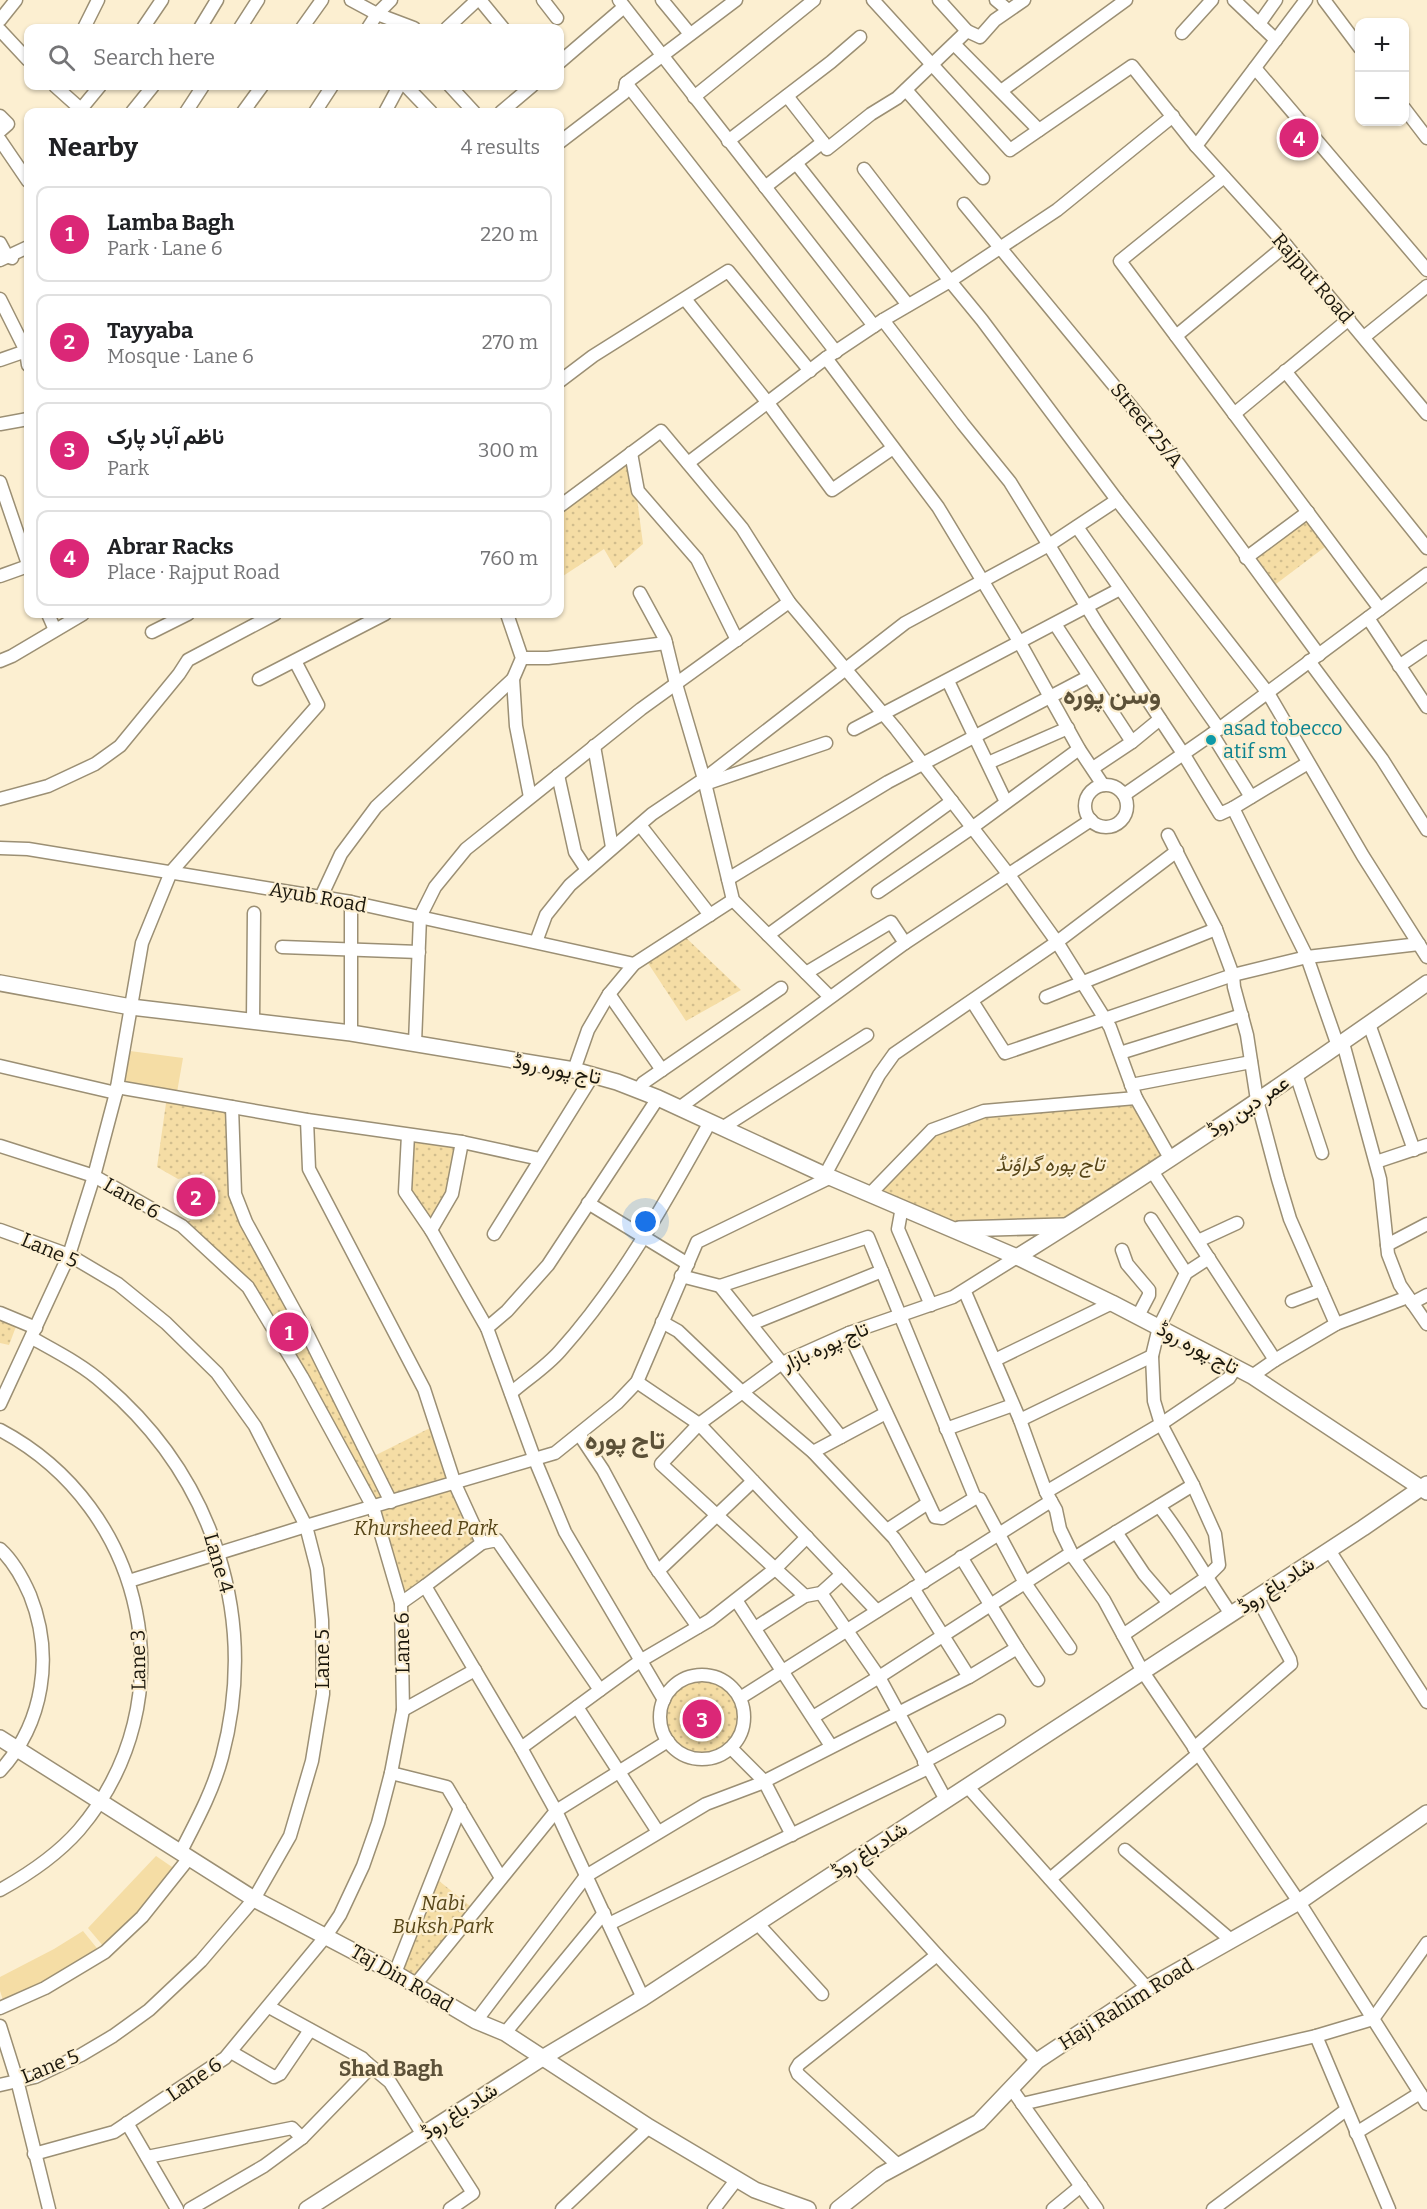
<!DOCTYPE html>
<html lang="en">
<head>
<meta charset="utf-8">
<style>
	body { margin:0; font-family:Bitter,Vazirmatn,serif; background:#f2f2f2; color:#202124 }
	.controls { position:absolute; right:18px; top:18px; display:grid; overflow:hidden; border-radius:12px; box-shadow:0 2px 4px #0004 }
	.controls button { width:54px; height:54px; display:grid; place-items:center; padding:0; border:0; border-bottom:2px solid #e0e0e0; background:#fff; color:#202124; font:30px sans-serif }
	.you { position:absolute; left:646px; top:1222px; width:21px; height:21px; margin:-15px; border:4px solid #fff; border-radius:50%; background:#1a73e8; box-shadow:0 0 0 9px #1a73e833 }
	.badge { display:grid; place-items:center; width:39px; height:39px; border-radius:50%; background:#db2777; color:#fff; font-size:20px; font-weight:700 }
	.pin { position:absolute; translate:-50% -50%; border:3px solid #fff; box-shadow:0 2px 6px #0006 }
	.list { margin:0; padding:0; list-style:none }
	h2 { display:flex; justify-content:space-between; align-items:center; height:78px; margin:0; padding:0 24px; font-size:26px }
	h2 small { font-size:20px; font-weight:400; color:#757577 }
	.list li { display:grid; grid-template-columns:39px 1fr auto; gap:18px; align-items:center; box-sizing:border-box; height:96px; margin:0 12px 12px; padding:0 12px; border:2px solid #e0e0e0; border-radius:12px }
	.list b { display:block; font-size:22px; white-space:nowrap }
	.list p { margin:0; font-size:20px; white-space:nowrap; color:#757577 }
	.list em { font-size:20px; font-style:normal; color:#757577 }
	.icon { flex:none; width:33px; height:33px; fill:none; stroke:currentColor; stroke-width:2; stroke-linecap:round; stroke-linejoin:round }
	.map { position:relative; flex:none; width:1427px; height:2209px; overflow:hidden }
	.search { position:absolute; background:#fff; box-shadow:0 2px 4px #0004; left:24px; top:24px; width:540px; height:66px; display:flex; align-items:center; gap:15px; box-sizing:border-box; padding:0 21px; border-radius:12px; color:#757577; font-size:22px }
	.panel { position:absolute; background:#fff; box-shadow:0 2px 4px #0004; left:24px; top:108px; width:540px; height:510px; border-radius:12px }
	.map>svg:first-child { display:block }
	.grass { fill:#f5dda5 }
	.park { fill:url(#park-dots) }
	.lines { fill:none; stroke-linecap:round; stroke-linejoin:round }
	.minor-casing { stroke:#9b8f74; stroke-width:15 }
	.major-casing { stroke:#9b8f74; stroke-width:18 }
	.minor { stroke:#fff; stroke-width:12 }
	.major { stroke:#fff; stroke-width:15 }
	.culture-dot { fill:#0f9aa8; stroke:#fcefd1; stroke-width:2 }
	.labels { text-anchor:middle; stroke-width:4.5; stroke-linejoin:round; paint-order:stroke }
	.street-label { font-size:20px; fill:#1b170c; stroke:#fcefd1 }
	.culture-label { font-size:20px; fill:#0d838f; stroke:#fcefd1; text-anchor:start }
	.park-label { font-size:20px; font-style:italic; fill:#574618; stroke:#fcefd1 }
	.neighbourhood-label { font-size:21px; font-weight:bold; fill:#5c5138; stroke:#fcefd1 }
	.district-label { font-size:26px; font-weight:bold; fill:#5c5138; stroke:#fcefd1 }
</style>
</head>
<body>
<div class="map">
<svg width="1427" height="2209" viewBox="0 0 1427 2209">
	<defs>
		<pattern id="park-dots" width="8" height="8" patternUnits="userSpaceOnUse" patternTransform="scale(1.5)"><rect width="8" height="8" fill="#f5dda5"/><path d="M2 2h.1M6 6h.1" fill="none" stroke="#d1bd8d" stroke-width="1.8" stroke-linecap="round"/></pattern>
	</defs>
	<rect width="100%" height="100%" fill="#fcefd1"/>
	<g class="grass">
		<path d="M130,1051L183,1058L176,1098L124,1088Z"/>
		<path d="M156,1856L175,1869L139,1916L104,1947L88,1928Z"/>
		<path d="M83,1931L100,1952L49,1982L4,2003L0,1991V1977L54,1949Z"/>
	</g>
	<g class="park">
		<path d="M631,453L643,544L615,568L604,549L560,578V506Z"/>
		<path d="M1305,520L1325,547L1276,584L1256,557Z"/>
		<path d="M681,933L741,990L686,1021L644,957Z"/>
		<path d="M167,1096L232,1107L235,1194L370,1458L436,1425L482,1543L401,1603L373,1507L248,1287L182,1226L188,1221L214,1214L204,1173L178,1179L157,1167Z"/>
		<path d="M1136,1098L1170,1158L1067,1223L937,1221L870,1194L932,1130L984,1111Z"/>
		<path d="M408,1135L462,1142L452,1194L431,1230L407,1199Z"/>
		<path d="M0,1318L17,1324L9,1345L0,1343Z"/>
		<circle cx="702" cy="1717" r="41"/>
		<path d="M433,1876L475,1910L415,1985L395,1973Z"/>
	</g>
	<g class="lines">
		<g class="minor-casing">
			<g id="minor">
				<path d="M351,0L377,14L414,28"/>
				<path d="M480,0L503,28"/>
				<path d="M543,0L557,18"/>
				<path d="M619,0L874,326"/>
				<path d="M662,0L690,34"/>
				<path d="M873,0L1010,150L1132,66L1196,146L1286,245L1427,414"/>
				<path d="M939,0L967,31"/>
				<path d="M996,0L1008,10"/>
				<path d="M1234,0L1276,40"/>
				<path d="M1324,0L1360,48"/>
				<path d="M0,20L16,0"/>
				<path d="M1259,24L1276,0"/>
				<path d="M84,28L98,0"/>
				<path d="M143,28L162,0"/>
				<path d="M200,28L217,0"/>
				<path d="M240,28L258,0"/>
				<path d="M302,28L322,0"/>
				<path d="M368,28L377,14L391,0"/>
				<path d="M447,28L477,0"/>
				<path d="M0,30L28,60"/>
				<path d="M1182,33L1212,0"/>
				<path d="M954,44L1039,130"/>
				<path d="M560,62L624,7"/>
				<path d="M1255,68L1427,270"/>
				<path d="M626,83L836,352"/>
				<path d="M55,86L84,112"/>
				<path d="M406,86L431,112"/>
				<path d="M450,86L474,112"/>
				<path d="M906,90L983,178"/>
				<path d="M1001,91L1126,0"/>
				<path d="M787,96L823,142"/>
				<path d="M694,97L814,0"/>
				<path d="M1404,108L1427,138"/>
				<path d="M81,109L100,86"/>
				<path d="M132,112L153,86"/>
				<path d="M186,112L203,86"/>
				<path d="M243,112L262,86"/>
				<path d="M315,112L332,86"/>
				<path d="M385,112L399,86"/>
				<path d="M501,112L532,86"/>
				<path d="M0,116L8,124L0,131"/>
				<path d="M0,140L28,181"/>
				<path d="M728,141L831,62L860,37"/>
				<path d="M560,142L624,93L626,83L736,0"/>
				<path d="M1196,146L1306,0"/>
				<path d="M796,163L908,305"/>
				<path d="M864,169L950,281L1057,210L1173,116"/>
				<path d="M1224,177L1120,261L1380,609"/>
				<path d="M765,187L823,142L827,149L871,114L897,98L967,31L980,37L995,20L1024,0"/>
				<path d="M964,204L1178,463L1319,655"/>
				<path d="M0,243L7,256L12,258"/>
				<path d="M0,260L28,247"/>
				<path d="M0,299L26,351L28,365"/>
				<path d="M685,299L768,403L832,490L893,448"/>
				<path d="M883,320L963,424L1010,482L1098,625L1184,755L1220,814L1233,808L1307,957L1338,1046"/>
				<path d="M1176,336L1286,245"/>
				<path d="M1364,337L1427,286"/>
				<path d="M826,358L938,507L1020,643L1079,749L1103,785"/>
				<path d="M0,360L26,351"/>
				<path d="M1285,371L1427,548"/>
				<path d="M560,381L593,356L728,271L810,371"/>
				<path d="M1234,414L1349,319"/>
				<path d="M0,424L28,419"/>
				<path d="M631,453L638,491L697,559L737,640"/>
				<path d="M688,463L826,358L883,320L950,281L982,320L1117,500L1268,693L1363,856L1427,957"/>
				<path d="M0,482L28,564"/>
				<path d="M560,506L661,431L742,528L789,602L896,729L1009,875L1057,942L1110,1027L1136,1098L1170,1158"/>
				<path d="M1077,527L1219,729"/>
				<path d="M1246,558L1308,512"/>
				<path d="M0,576L28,566"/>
				<path d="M640,593L665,639L676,684L704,779L733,900L830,997"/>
				<path d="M48,614L55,630"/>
				<path d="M507,614L522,658L513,679L516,726L530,797"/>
				<path d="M1368,618L1427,707"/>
				<path d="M1055,624L1132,742"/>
				<path d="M152,632L188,614"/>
				<path d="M522,658H548L666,643"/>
				<path d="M0,661L12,656L83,614"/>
				<path d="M1309,661L1382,759L1427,830"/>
				<path d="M1399,666L1427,647"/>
				<path d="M259,679L385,614"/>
				<path d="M948,681L1006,802"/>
				<path d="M854,729L1120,589"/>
				<path d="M1212,734L1251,797"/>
				<path d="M594,746L612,847"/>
				<path d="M988,763L1068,728"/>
				<path d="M1093,768L1132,742L1160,719"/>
				<path d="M558,775L575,852L587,870"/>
				<path d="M705,784L826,743"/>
				<circle cx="1106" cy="806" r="21"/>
				<path d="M1124,795L1212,734L1427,574"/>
				<path d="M0,799L48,786L95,764L120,746L179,674L188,660L275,614"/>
				<path d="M1233,808L1308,763"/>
				<path d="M640,825L710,915"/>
				<path d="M1168,835L1216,929L1233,975L1234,987L1247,1035L1257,1100L1278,1179L1290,1219L1336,1324"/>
				<path d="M0,848L28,849L351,902L634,964"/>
				<path d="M728,879L888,782L1088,677"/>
				<path d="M878,892L973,827L1079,749"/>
				<path d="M321,897L341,854L376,807L513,679"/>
				<path d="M351,902V1033"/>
				<path d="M768,935L952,801"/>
				<path d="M536,942L546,915L570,885L652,814L704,779L905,623L1049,545L1117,500"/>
				<path d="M282,947L419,952"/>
				<path d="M806,973L891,922L905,943"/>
				<path d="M609,994L662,1070"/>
				<path d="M1046,997L1216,929"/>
				<path d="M972,1001L1005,1053L1233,975L1307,957L1419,944"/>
				<path d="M253,1020L254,913"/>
				<path d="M1369,1024L1414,1150"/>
				<path d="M415,1043L420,917L435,887L466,849L641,709L789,602"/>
				<path d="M1343,1043L1380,1179L1388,1254L1400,1285L1427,1324"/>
				<path d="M1120,1053L1242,1015"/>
				<path d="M0,1066L116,1093"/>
				<path d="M574,1070L588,1030L609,994L634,964L733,900"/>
				<path d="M1296,1074L1322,1153"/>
				<path d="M1131,1085L1251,1062"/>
				<path d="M117,1087L307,1120L462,1142L540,1159"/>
				<path d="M638,1090L643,1083L781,988"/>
				<path d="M232,1107L235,1194L246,1222L309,1337L391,1502"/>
				<path d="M679,1108L905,943L1091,820"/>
				<path d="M307,1120L309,1169L424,1389L455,1484L482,1543L497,1540L600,1690L521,1748"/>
				<path d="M722,1128L867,1035"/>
				<path d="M408,1135L405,1192L431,1230L487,1328L535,1460L565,1532L664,1700"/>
				<path d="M0,1146L94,1176L182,1226L248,1287L302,1377L373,1507L401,1603L403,1710L391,1773L378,1823L363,1866L340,1915L326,1936L225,2058L114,2132L34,2154"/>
				<path d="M1376,1162L1427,1145"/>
				<path d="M1152,1171L1275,1360L1336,1324L1408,1297"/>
				<path d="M825,1175L879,1075L894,1054L1057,942L1177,851"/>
				<path d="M870,1194L932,1130L984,1111L1136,1098"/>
				<path d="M588,1203L688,1264"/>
				<path d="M902,1207L898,1229L931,1305"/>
				<path d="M1151,1219L1186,1273"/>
				<path d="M0,1230L69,1255L118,1284L166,1323L217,1373L255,1426L306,1526L317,1569L322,1620L323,1694L312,1761L290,1836L254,1899L201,1961L149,2010L113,2036L81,2055L35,2077L0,2085"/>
				<path d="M431,1230L452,1194L462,1142"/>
				<path d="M494,1234L593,1075"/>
				<path d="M1198,1241L1237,1223"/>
				<path d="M1387,1245L1427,1224"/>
				<path d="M1122,1250L1127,1264L1149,1290V1295L1138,1316"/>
				<path d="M681,1276L720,1286L868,1237L975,1498"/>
				<path d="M720,1286L841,1437"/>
				<path d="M965,1292L1020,1420L1046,1492L1056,1510L1060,1529L1074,1558L1104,1600L1143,1672L1299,1902L1427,2104"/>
				<path d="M1292,1301L1321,1290"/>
				<path d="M1412,1303L1427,1295"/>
				<path d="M0,1313L36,1328"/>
				<path d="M662,1322L678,1331L742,1392L813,1452L894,1538L924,1582"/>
				<path d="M751,1324L882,1271"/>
				<path d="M487,1328L507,1311L548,1265L658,1098"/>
				<path d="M849,1333L935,1517L942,1518L975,1498L980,1499L1025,1583L1070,1648"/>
				<path d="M32,1338C57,1352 83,1365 104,1384C214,1478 259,1617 222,1757C213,1791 196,1822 180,1853"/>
				<path d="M995,1360L1112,1303"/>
				<path d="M1252,1376L1275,1360"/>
				<path d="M637,1382L699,1424L877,1611"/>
				<path d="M511,1393C527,1379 546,1367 560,1351C621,1283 666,1201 710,1122"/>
				<path d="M0,1404L69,1255L94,1176L116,1093L142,943L171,872L318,705L295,661"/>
				<path d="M1020,1420L1152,1356"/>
				<path d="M946,1429L1013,1405"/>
				<path d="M0,1430C147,1508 189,1701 79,1830C57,1855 29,1874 0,1890"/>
				<path d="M579,1434L603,1470L654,1565L698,1627"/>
				<path d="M813,1452L886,1413"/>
				<path d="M1046,1492L1161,1424L1229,1378L1236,1367"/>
				<path d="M1159,1506C1186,1540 1206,1578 1231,1614"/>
				<path d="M887,1530L928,1503"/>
				<path d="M1116,1532L1144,1574L1169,1603"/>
				<path d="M0,1549C13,1561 23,1579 30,1595C54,1655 44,1723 0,1771"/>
				<path d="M1329,1550L1427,1702"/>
				<path d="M1074,1558L1193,1485"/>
				<path d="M658,1571L753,1481"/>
				<path d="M129,1581L306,1526L555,1453L617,1403L637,1382L697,1242L831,1177"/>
				<path d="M425,1586L482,1543"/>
				<path d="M913,1588L969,1677"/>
				<path d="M821,1593L879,1677L946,1800"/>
				<path d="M805,1596L661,1464L699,1424L782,1363L849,1333L953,1297L1017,1257"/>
				<path d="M736,1600L831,1746"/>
				<path d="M401,1603L425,1586L521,1748L556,1811L643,1998"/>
				<path d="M755,1628L805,1596L821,1593L842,1574"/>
				<path d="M1123,1635L1206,1578L1219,1565L1215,1534L1193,1485L1161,1424L1154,1401L1152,1356L1159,1327L1186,1273L1209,1258"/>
				<path d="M1017,1648L1038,1680"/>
				<circle cx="702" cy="1717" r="42"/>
				<path d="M600,1690L640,1661L710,1620L775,1569L807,1537"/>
				<path d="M740,1698L1051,1501"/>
				<path d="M577,1707L658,1832"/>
				<path d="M403,1710L475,1670"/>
				<path d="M813,1717L879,1677L1071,1553"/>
				<path d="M731,1748L764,1781L792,1835"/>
				<path d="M1194,1748L1291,1664L1290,1659L1257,1597"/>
				<path d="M924,1762L999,1721"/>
				<path d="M391,1773L447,1787L501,1878"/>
				<path d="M967,1786L1147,1988"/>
				<path d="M1125,1850L1231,1940"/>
				<path d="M852,1861L937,1955L1037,2061"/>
				<path d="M1050,1879L1198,1754"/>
				<path d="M757,1923L822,1994"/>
				<path d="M609,1924L928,1768"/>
				<path d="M395,1973L460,1808"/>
				<path d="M415,1985L556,1811L668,1741"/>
				<path d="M0,2008L45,1988L105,1952L142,1917L189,1858"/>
				<path d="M476,2021L586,1876L706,1804L759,1784L969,1677L1017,1648L961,1557"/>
				<path d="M0,2026L17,2080L49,2209"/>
				<path d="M505,2033L604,1913"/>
				<path d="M1316,2036L1389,2209"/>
				<path d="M231,2052L274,2077L280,2074L310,2030"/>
				<path d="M367,2063L390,2082L423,2135"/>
				<path d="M1011,2088L1097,2209"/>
				<path d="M1022,2104L1316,2036L1373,2019L1427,1943"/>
				<path d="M127,2123L177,2209"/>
				<path d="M432,2129L473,2193L450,2209"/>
				<path d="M1356,2133L1420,2093"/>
				<path d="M147,2157L292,2128L302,2138"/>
				<path d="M899,2166L798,2074L796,2069L799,2064L937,1955"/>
				<path d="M190,2209L264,2166L302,2138L369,2069L367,2063L362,2058L269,2007"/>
				<path d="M562,2209L649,2127"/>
				<path d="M714,2209L737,2179"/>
				<path d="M1053,2209L1081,2186"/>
				<path d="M1213,2209L1346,2110"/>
			</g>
		</g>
		<g class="major-casing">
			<g id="major">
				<path d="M0,983L131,1007L351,1033L574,1070L617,1082L658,1098L825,1175L1017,1257L1112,1303L1252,1376L1427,1492"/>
				<path d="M959,1229L1064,1226"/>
				<path d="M1017,1257C1157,1170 1293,1078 1427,983"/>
				<path d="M0,1738L254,1899L395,1973L476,2021L505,2033L649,2127L755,2190L808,2209"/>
				<path d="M307,2209L544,2057L643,1998L1363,1528L1427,1484"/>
				<path d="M838,2209L881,2175L979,2122L1037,2061L1147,1988L1299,1902L1427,1813"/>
			</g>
		</g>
		<use href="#minor" class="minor"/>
		<use href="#major" class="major"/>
	</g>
	<circle class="culture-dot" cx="1211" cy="740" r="6"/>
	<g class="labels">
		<g class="street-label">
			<text transform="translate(1313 278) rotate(49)" y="7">Rajput Road</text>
			<text transform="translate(1147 425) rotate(51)" y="7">Street 25/A</text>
			<text transform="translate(318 897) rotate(10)" y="7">Ayub Road</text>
			<text transform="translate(557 1069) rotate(11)" y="7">تاج پورہ روڈ</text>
			<text transform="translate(1248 1106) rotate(-34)" y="7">عمر دین روڈ</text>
			<text transform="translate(132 1198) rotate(30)" y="7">Lane 6</text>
			<text transform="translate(50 1250) rotate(23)" y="7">Lane 5</text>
			<text transform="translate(825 1346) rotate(-24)" y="7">تاج پورہ بازار</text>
			<text transform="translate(1198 1348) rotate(28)" y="7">تاج پورہ روڈ</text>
			<text transform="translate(219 1563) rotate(74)" y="7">Lane 4</text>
			<text transform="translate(1276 1585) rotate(-33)" y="7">شاد باغ روڈ</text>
			<text transform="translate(402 1643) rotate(-91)" y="7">Lane 6</text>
			<text transform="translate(322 1659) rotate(-90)" y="7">Lane 5</text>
			<text transform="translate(138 1660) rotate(-91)" y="7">Lane 3</text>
			<text transform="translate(869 1850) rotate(-33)" y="7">شاد باغ روڈ</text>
			<text transform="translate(402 1978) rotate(30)" y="7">Taj Din Road</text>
			<text transform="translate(1126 2004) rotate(-32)" y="7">Haji Rahim Road</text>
			<text transform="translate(50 2066) rotate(-22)" y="7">Lane 5</text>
			<text transform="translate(194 2079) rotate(-34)" y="7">Lane 6</text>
			<text transform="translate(459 2111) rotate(-33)" y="7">شاد باغ روڈ</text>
		</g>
		<g class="culture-label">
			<text x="1223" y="735">asad tobecco<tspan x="1223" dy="23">atif sm</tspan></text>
		</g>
		<g class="park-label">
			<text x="1050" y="1171">تاج پورہ گراؤنڈ</text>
			<text x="426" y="1535">Khursheed Park</text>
			<text x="443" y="1910">Nabi<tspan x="443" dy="23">Buksh Park</tspan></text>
		</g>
		<g class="neighbourhood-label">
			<text x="391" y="2076">Shad Bagh</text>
		</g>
		<g class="district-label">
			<text x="1112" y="704">وسن پورہ</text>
			<text x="625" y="1449">تاج پورہ</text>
		</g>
	</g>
</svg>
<div class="controls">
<button>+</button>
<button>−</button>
</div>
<div class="you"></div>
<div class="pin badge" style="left:289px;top:1332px">1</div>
<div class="pin badge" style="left:196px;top:1197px">2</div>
<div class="pin badge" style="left:702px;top:1719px">3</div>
<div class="pin badge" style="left:1299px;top:138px">4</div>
<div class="search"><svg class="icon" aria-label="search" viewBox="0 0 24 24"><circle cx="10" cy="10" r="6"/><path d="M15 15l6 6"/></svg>Search here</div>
<section class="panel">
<h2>Nearby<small>4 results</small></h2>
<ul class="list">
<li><span class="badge">1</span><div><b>Lamba Bagh</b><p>Park · Lane 6</p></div><em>220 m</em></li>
<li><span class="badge">2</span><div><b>Tayyaba</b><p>Mosque · Lane 6</p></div><em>270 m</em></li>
<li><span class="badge">3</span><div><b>ناظم آباد پارک</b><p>Park</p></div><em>300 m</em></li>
<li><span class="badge">4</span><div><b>Abrar Racks</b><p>Place · Rajput Road</p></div><em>760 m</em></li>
</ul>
</section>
</div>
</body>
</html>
